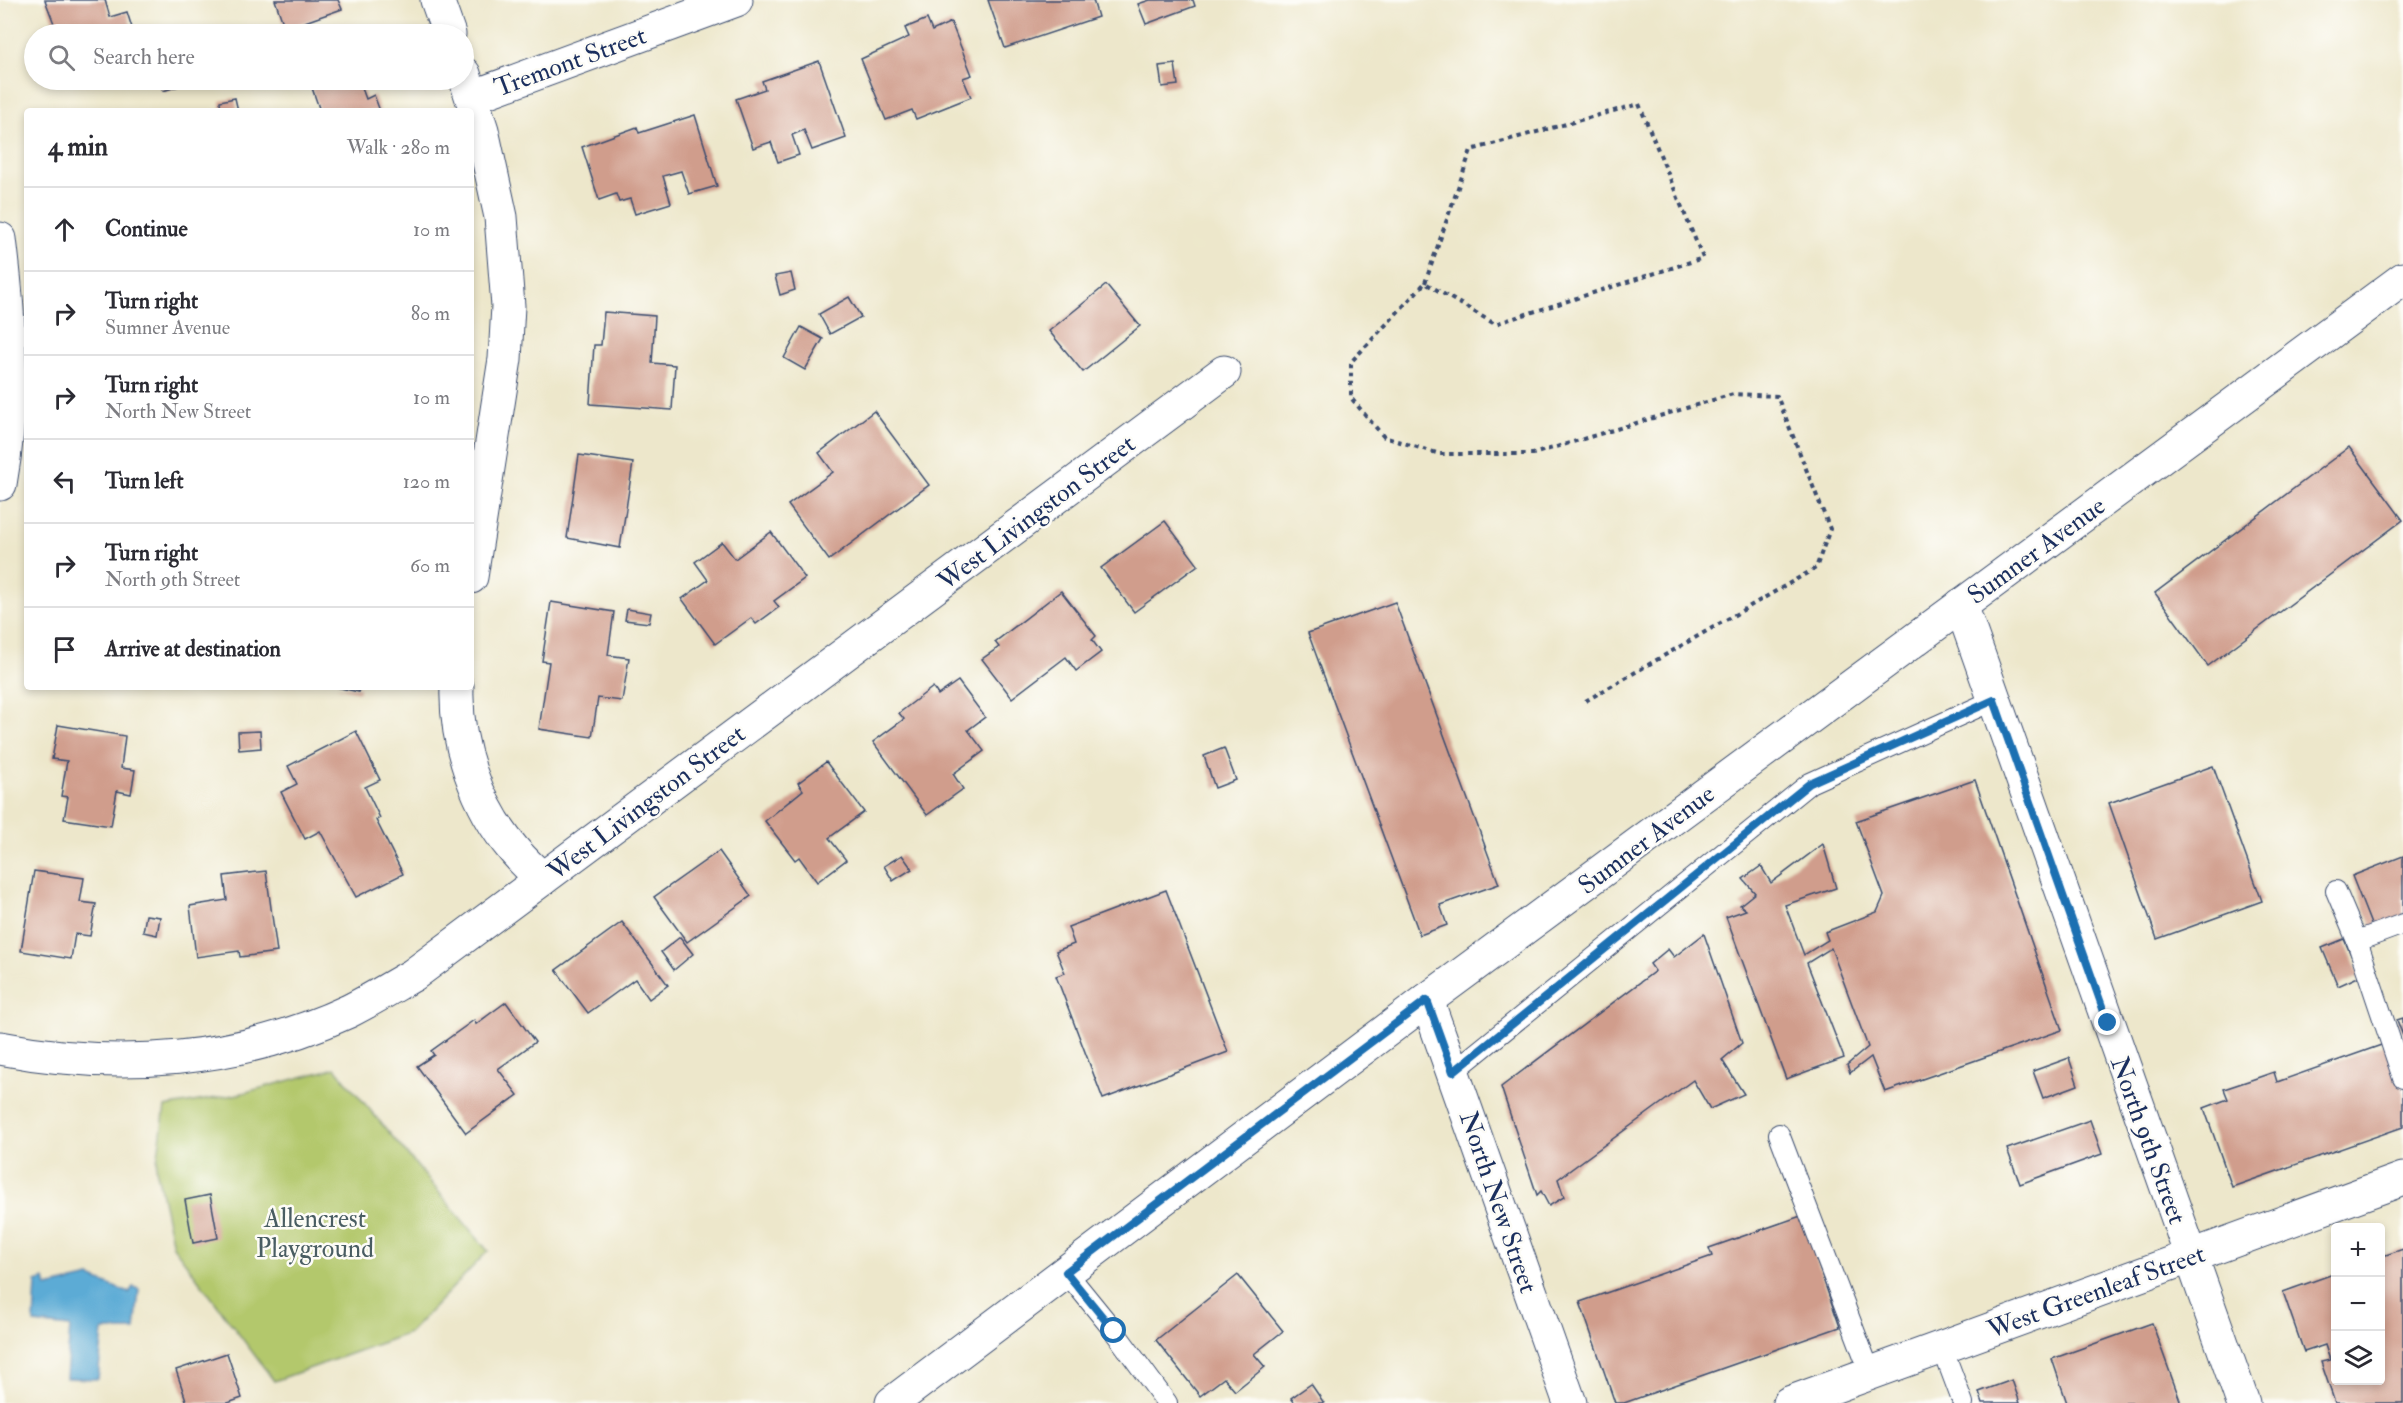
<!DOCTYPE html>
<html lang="en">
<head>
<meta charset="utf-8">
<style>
	body { margin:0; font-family:"IM FELL Double Pica",serif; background:#f2f2f3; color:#2b2b33 }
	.controls { position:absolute; right:18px; bottom:18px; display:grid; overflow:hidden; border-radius:6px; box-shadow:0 3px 9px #0003 }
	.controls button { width:54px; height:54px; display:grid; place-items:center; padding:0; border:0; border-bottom:2px solid #e1e1e2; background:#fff; color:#2b2b33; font:30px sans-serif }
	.stop { position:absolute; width:18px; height:18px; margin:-14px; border:4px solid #1f6fb2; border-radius:50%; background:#fff }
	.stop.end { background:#1f6fb2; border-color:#fff; box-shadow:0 2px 6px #0008 }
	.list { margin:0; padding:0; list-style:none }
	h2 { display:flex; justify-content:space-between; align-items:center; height:78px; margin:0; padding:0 24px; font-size:26px }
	h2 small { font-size:20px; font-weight:400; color:#7c7c81 }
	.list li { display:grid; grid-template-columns:39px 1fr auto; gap:18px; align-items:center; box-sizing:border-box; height:84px; padding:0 24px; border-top:2px solid #e1e1e2 }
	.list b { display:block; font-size:22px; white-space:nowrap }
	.list p { margin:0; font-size:20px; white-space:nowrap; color:#7c7c81 }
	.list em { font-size:20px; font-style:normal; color:#7c7c81 }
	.icon { flex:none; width:33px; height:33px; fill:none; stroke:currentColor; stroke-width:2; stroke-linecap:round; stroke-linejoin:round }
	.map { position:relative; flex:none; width:2403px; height:1403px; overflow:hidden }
	.search { position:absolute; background:#fff; box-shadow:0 3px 9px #0003; left:24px; top:24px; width:450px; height:66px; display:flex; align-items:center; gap:15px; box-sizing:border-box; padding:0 21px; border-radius:33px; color:#7c7c81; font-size:22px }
	.panel { position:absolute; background:#fff; box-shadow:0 3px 9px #0003; left:24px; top:108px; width:450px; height:582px; border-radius:6px }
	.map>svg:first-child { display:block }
	.green { fill:#b3c86c; stroke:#677c65; stroke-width:1.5 }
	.water { fill:#5babd5; stroke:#3b6d9a; stroke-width:1.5 }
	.building { fill:#d09d8c }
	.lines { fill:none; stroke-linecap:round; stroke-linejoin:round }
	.service-casing { stroke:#3a4b6e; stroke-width:22 }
	.minor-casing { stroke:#3a4b6e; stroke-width:35 }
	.tertiary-casing { stroke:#3a4b6e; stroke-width:35 }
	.path { stroke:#3a4b6e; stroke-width:4; stroke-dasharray:4.5 4.5; stroke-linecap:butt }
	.service { stroke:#fff; stroke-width:20 }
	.minor { stroke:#fff; stroke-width:33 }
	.tertiary { stroke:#fff; stroke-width:33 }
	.route { stroke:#1f6fb2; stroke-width:8 }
	.labels { text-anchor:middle; stroke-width:5; stroke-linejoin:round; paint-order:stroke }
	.street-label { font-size:26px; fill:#1b2f5e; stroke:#fdfcf7 }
	.park-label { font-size:26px; fill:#495d62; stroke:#fdfcf7 }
</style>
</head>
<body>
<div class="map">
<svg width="2403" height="1403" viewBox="0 0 2403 1403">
	<rect width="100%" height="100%" fill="#fdfcf7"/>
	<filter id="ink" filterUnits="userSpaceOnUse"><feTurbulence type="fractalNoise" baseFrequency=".0167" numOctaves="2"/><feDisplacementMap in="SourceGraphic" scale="12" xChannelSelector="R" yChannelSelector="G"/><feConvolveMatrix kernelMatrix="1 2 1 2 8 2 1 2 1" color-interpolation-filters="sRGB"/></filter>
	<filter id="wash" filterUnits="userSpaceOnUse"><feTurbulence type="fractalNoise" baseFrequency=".008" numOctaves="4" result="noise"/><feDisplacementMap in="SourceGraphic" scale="24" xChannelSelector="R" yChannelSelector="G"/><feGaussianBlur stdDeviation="1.35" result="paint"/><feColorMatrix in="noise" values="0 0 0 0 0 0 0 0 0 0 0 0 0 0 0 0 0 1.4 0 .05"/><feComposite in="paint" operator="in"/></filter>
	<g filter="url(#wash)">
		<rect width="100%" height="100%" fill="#ede7cb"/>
		<path class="green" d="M335,1068L488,1251L409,1333L274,1381L173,1246L156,1168L165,1107L239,1094Z"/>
		<path class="water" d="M90,1277L129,1293L133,1287L139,1289L135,1330H103L98,1379L66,1378L70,1327L34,1323L36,1282L45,1279L47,1287Z"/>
		<g id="blocks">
			<g class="building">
				<path d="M45,0H105L110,17L127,12L134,34H58Z"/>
				<path d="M275,0H338L342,9L285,29Z"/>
				<path d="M988,0H1093L1098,17L1005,48Z"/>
				<path d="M1150,0H1193L1195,6L1146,24L1138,4Z"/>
				<path d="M927,19L932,31L951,22L972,75L963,78L971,97L916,119L912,110L886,120L861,59L909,37L905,28Z"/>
				<path d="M819,61L846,138L812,150L804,130L792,135L799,155L778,162L771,142L753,148L736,99L765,89L762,81Z"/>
				<path d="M1175,64L1178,85L1162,87L1159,66Z"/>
				<path d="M159,80H198L163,91Z"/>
				<path d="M328,80H359L366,99L374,95L380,111H320L311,85Z"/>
				<path d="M235,98L238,111H221L220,101Z"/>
				<path d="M695,115L717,186L689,194L681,171L663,176L671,203L635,214L630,199L619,202L616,194L599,200L582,147L637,127L639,133Z"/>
				<path d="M791,273L795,290L780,295L775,276Z"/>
				<path d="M1106,285L1140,326L1083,372L1049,331Z"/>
				<path d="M849,297L861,317L830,334L819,314Z"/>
				<path d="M604,312L655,316L652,363L675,365L672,410L590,404L594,345H601Z"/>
				<path d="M801,327L823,339L805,370L784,358Z"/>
				<path d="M874,411L929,485L829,560L788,505L833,472L819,453Z"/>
				<path d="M2349,447L2403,520L2208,666L2155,593Z"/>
				<path d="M579,455L633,463L620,548L567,538Z"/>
				<path d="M1165,521L1198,565L1134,612L1101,568Z"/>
				<path d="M771,532L805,578L774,601L779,607L756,624L751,618L715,644L682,599L708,580L695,562L722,542L735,559Z"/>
				<path d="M1061,591L1096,636L1092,640L1101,652L1076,671L1066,657L1012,698L982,659L999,647L995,642Z"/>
				<path d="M551,602L614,612L608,655L629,658L622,701L598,698L592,737L539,729L549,662L542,661Z"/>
				<path d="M1395,602L1499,884L1440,905L1447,925L1420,935L1308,633Z"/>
				<path d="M627,609L651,613L649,623L625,620Z"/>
				<path d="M958,681L985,717L968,730L984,751L953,774L963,789L927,815L873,742L904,719L899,713L933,687L938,695Z"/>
				<path d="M336,687H360L359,692Z"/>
				<path d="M58,725L125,736L121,768L135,770L131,794L117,791L111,826L64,819L68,797L61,796L67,761L52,759Z"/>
				<path d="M260,731L261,748L239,750L238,732Z"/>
				<path d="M356,731L380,780L365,787L380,818L376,820L403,874L356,897L320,831L305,839L281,792L297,784L288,766Z"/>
				<path d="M1224,748L1236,780L1215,788L1204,756Z"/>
				<path d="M826,762L864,812L829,838L846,860L817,882L799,857L795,860L765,821L803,790L798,783Z"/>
				<path d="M2213,766L2262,901L2157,939L2109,803Z"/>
				<path d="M1975,780L2062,1030L1885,1092L1871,1057L1850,1073L1847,1065L1868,1047L1831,948L1807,963L1844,1058L1786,1079L1726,917L1746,910L1740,905L1755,893L1743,879L1761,866L1771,883L1823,844L1836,888L1785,905L1804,955L1828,940L1825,932L1877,912L1884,896L1856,821Z"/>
				<path d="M719,851L751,896L687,942L654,897Z"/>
				<path d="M902,855L912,869L893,881L884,866Z"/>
				<path d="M2403,856V920L2374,932L2352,876Z"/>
				<path d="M34,871L84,878L80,902L96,904L90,936L75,934L71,959L21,951Z"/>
				<path d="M266,871L277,952L240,957L239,951L196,957L190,906L227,900L224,876Z"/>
				<path d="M1166,890L1228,1052L1103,1099L1056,976L1065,973L1056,951L1074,944L1068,927Z"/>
				<path d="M146,915L160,917L157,935L143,932Z"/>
				<path d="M622,922L668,985L649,999L635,979L588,1013L556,970Z"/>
				<path d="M1704,934L1742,1043L1722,1060L1744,1094L1710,1109L1693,1080L1558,1179L1564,1197L1549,1206L1541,1191L1537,1195L1501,1087L1655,971L1650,964L1668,949L1674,957Z"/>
				<path d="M680,937L693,954L674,970L661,952Z"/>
				<path d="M2344,939L2360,976L2338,986L2322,948Z"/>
				<path d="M506,1002L535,1042L498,1069L518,1095L466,1133L417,1066L434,1055L431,1051L474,1020L476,1024Z"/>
				<path d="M2403,1018V1036L2397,1020Z"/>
				<path d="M2387,1043L2403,1089V1127L2232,1187L2204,1108L2228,1099L2224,1089L2251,1080L2274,1072L2277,1082Z"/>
				<path d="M2069,1058L2078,1085L2043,1098L2033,1071Z"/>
				<path d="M2090,1120L2102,1154L2020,1184L2007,1149Z"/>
				<path d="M210,1195L218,1238L193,1243L185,1200Z"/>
				<path d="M1801,1216L1840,1327L1624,1403H1615L1580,1302L1712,1256L1709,1248Z"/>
				<path d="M2403,1249V1403H2335L2321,1362L2330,1360L2325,1345L2304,1352L2283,1292L2336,1273V1380H2380V1257Z"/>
				<path d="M1238,1275L1283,1331L1254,1354L1265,1367L1235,1391L1224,1378L1200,1396L1156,1340Z"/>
				<path d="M2152,1323L2181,1403H2067L2052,1359Z"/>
				<path d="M227,1353L242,1398L228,1403H187L176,1370Z"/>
				<path d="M2012,1380L2020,1403H1983L1979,1392Z"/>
				<path d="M1311,1384L1324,1403H1295L1291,1398Z"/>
			</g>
		</g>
	</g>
	<g filter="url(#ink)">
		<use href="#blocks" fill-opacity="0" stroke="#3a4b6e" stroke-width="1.5"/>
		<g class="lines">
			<g class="service-casing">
				<g id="service">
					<path d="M2336,891L2357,941L2403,1078"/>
					<path d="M2357,941L2403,924"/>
					<path d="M1453,1072L1810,783L1994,700"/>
					<path d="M1779,1134L1870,1372"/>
					<path d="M1066,1272L1114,1331L1167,1403"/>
					<path d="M1942,1347L1963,1403"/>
				</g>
			</g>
			<g class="minor-casing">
				<g id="minor">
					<path d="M437,0L449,34"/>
					<path d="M464,74L482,130L501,217L508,306L505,359L471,577"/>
					<path d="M472,97L736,0"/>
					<path d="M0,239C10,320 15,403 0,484"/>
					<path d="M1961,605L2243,1403"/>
					<path d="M457,687C455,744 477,806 513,849C522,860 532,869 542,879"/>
					<path d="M1427,1000L1570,1403"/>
					<path d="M0,1048C118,1071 239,1062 349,1011C371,1000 392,987 413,975L1224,372"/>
					<path d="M1789,1403L2403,1179"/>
				</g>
			</g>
			<g class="tertiary-casing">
				<path id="tertiary" d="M892,1403L1427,1000L2403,279"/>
			</g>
			<path class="path" d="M1425,283L1471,150L1639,104L1703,258L1495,324L1425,283L1351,362V398L1384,437L1440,454H1533L1733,394L1777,396L1830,529L1816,568L1582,703"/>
			<use href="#service" class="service"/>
			<use href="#minor" class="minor"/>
			<use href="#tertiary" class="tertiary"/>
		</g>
	</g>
	<g class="lines" filter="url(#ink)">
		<path class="route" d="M1114,1331L1066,1272L1427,1000L1453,1072L1810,783L1994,700L2108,1023"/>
	</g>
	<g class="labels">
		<g class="street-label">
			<text transform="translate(570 61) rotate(-20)" y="9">Tremont Street</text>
			<text transform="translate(1036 512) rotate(-37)" y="9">West Livingston Street</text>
			<text transform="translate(2036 550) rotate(-36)" y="9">Sumner Avenue</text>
			<text transform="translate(646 802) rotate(-37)" y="9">West Livingston Street</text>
			<text transform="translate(1646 839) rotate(-37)" y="9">Sumner Avenue</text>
			<text transform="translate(2149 1140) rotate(70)" y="9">North 9th Street</text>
			<text transform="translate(1499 1202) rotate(71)" y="9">North New Street</text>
			<text transform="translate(2096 1291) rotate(-20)" y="9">West Greenleaf Street</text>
		</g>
		<g class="park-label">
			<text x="315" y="1227">Allencrest<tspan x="315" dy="30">Playground</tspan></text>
		</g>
	</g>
</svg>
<div class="controls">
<button>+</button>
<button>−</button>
<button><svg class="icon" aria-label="layers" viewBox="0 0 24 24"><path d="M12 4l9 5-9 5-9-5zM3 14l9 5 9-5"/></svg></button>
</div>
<div class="stop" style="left:1114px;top:1331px"></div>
<div class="stop end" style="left:2108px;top:1023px"></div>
<div class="search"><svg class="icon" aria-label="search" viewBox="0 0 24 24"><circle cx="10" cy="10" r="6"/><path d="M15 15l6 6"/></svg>Search here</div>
<section class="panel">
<h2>4 min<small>Walk · 280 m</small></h2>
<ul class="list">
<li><svg class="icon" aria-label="ahead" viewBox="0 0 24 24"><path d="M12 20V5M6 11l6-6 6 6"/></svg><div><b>Continue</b></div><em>10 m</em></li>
<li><svg class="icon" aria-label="right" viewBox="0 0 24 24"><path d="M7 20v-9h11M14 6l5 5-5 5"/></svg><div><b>Turn right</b><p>Sumner Avenue</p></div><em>80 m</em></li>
<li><svg class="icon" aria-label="right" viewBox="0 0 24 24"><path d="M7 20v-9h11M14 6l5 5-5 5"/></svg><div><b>Turn right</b><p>North New Street</p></div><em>10 m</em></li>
<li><svg class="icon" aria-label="left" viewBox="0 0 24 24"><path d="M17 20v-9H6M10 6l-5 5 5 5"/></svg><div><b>Turn left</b></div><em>120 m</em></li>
<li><svg class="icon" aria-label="right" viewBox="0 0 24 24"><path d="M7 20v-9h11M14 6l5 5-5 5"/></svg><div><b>Turn right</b><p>North 9th Street</p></div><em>60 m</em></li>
<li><svg class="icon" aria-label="arrive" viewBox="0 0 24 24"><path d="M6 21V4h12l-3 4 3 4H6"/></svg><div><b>Arrive at destination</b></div></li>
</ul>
</section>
</div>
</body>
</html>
